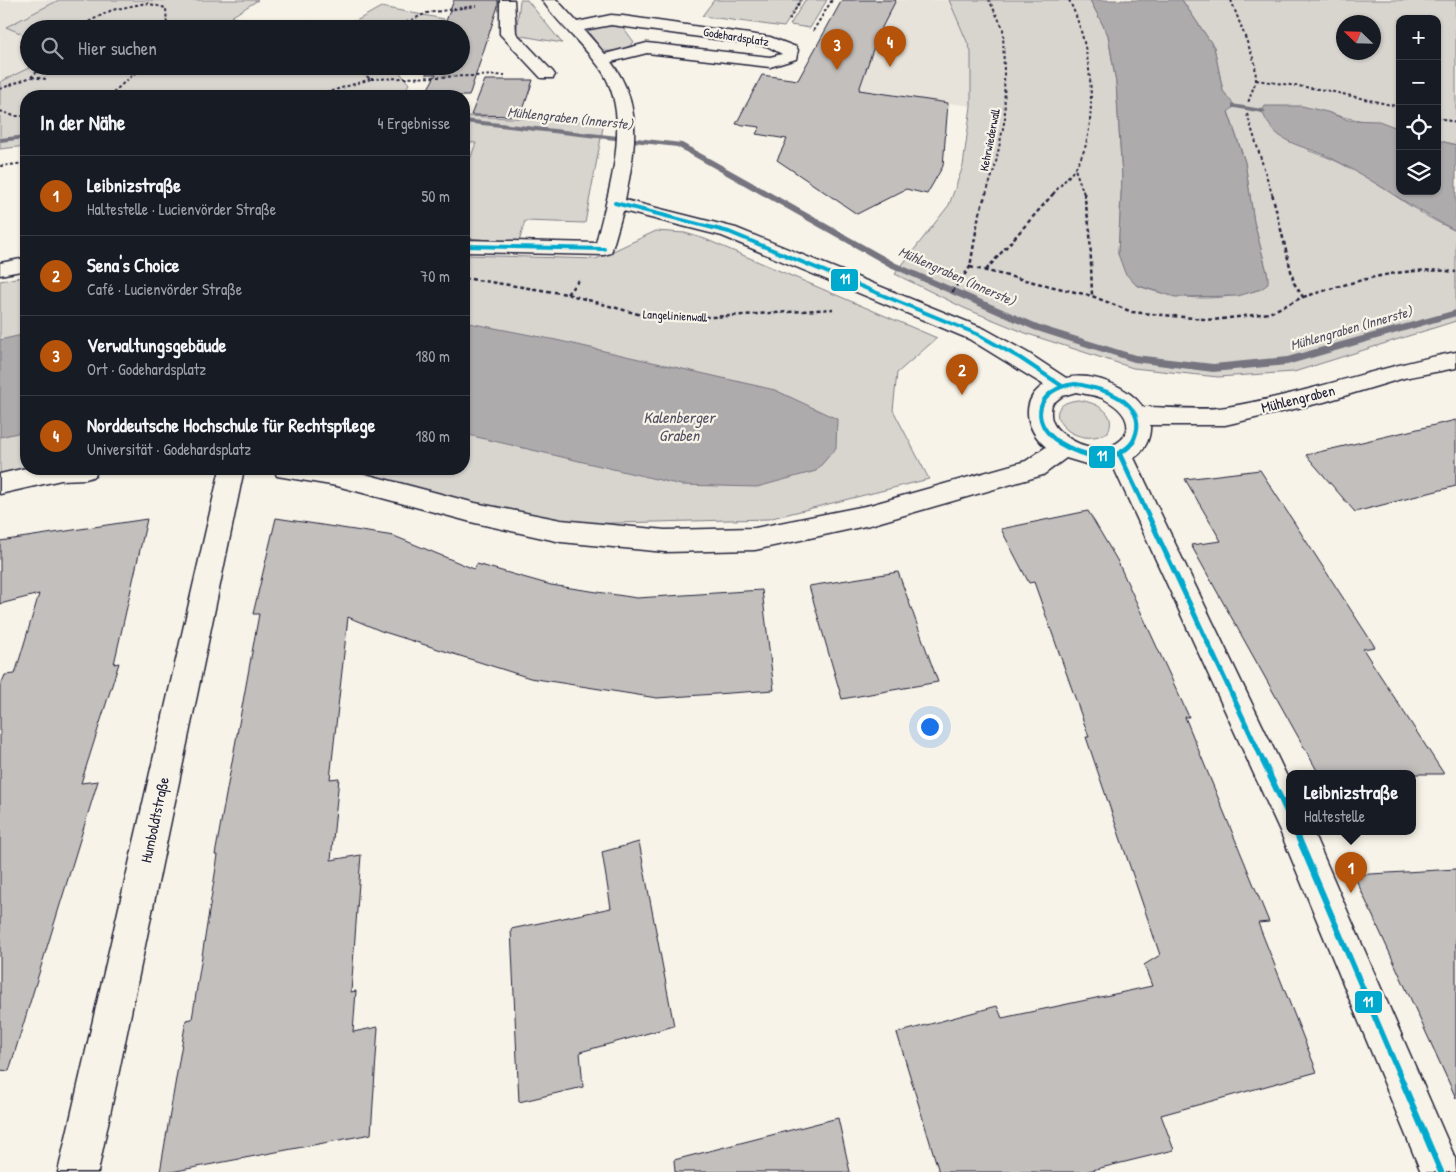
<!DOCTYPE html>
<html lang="de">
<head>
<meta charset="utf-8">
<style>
	body { margin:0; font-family:"Patrick Hand",sans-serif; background:#20242c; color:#f1f3f6 }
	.controls { position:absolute; right:15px; top:15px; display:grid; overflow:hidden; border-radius:10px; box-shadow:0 1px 4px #0004 }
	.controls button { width:45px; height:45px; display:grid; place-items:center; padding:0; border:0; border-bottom:1px solid #363941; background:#171b24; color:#f1f3f6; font:25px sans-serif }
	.compass { position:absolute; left:1336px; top:15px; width:45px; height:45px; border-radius:50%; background:#171b24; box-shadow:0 1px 4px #0004; rotate:293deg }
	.you { position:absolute; left:929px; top:726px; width:18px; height:18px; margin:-12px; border:4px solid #fff; border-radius:50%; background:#1a73e8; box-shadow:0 0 0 8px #1a73e833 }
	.badge { display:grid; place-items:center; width:32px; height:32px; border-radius:50%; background:#b45309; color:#fff; font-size:16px; font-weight:700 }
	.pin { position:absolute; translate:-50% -41px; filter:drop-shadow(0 1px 2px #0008) }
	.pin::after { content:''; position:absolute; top:26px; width:18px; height:15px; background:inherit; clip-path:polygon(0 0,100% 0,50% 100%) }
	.popup { position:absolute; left:1286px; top:770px; width:130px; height:65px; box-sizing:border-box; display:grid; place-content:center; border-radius:10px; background:#171b24; filter:drop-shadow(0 1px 4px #0005); font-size:16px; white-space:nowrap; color:#9ea1a6 }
	.popup b { font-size:19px; color:#f1f3f6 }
	.popup::after { content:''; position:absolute; left:50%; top:100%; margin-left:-10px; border:10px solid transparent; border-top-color:#171b24 }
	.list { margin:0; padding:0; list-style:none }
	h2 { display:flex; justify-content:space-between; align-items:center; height:65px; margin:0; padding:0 20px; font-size:21px }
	h2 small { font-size:16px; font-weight:400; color:#9ea1a6 }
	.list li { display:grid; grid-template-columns:32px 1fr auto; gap:15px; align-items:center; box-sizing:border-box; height:80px; padding:0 20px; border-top:1px solid #363941 }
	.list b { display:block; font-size:19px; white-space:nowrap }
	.list p { margin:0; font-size:16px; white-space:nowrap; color:#9ea1a6 }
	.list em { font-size:16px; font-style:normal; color:#9ea1a6 }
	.icon { flex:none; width:28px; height:28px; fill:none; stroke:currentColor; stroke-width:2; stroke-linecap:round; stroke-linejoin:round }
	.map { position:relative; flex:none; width:1456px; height:1172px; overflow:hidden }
	.search { position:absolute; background:#171b24; box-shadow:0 1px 4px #0004; left:20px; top:20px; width:450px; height:55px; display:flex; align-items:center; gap:12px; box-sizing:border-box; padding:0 18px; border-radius:28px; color:#9ea1a6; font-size:19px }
	.panel { position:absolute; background:#171b24; box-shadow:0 1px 4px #0004; left:20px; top:90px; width:450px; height:385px; border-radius:20px }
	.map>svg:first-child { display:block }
	.built { fill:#e7e3db }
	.green { fill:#d8d5cf; stroke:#7d7c85; fill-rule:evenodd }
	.water { fill:#aeabad; stroke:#76747f }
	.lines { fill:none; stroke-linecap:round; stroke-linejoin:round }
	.stream { fill:#76747f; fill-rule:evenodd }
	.building { fill:#c2bfbd; stroke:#22223b }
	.minor-casing { stroke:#22223b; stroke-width:3 }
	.path-far1 { stroke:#22223b; stroke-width:2; stroke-dasharray:3 2.5; stroke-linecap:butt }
	.path { stroke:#22223b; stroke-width:2.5; stroke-dasharray:4 3; stroke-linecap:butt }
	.minor { fill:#f7f3e8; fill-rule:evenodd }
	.bus-1-far2-casing { stroke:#f7f3e8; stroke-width:7 }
	.bus-1-far1-casing { stroke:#f7f3e8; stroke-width:9 }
	.bus-1-casing { stroke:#f7f3e8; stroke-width:10 }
	.bus-1-far2 { stroke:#00a9ce; stroke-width:4 }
	.bus-1-far1 { stroke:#00a9ce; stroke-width:5 }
	.bus-1 { stroke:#00a9ce; stroke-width:6 }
	.labels { text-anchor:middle; stroke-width:4.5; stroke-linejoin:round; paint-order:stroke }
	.far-street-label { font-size:12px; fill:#22223b; stroke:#f7f3e8 }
	.far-water-label { font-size:14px; font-style:italic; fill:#535263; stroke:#f7f3e8 }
	.street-label { font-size:15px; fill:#22223b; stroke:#f7f3e8 }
	.water-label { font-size:16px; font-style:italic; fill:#535263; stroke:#f7f3e8 }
	.line-badge { stroke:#f7f3e8; stroke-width:2 }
	.badge-label { font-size:14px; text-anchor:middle; font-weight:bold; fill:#fff }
</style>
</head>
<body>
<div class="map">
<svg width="1456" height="1172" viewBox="0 0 1456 1172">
	<rect width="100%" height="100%" fill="#f7f3e8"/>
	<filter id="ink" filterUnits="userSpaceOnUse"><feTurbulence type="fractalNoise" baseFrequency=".02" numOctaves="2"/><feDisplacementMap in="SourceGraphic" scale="10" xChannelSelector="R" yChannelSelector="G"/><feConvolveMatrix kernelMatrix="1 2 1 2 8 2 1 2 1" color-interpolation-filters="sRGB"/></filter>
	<g filter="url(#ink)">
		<g class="built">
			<path d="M0,0H173L29,29V66H167L26,96L0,122Z"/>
			<path d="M842,0H949L971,51V106L802,83Z"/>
		</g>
		<g class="green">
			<path d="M59,0H258L231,17L267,25L284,21L344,22L356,21L381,7L444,19L441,29H29V37L6,27Z"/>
			<path d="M520,0H527L562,43L516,35Z"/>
			<path d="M714,0H801L784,27L702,16Z"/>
			<path d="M805,0H827L810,28L790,25Z"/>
			<path d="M949,0H1090L1108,35L1116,83L1122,176L1118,254L1136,285C1177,301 1220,302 1261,289L1268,276L1254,222L1245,162L1228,111L1235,106L1223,91L1214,47L1182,0H1456V145L1437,140V19H1400V129C1374,120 1353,122 1327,112L1309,151C1348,162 1381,187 1415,209C1428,218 1442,224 1456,231V321L1294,372L1218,377L1133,368L1028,334L964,308L895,274L949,205L963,166L971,106V51ZM1344,22H1374V52H1344Z"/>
			<path d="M614,24L623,27L634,42C627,50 613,52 603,51L587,30L592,27Z"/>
			<path d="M33,66H361L367,69L398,70L409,84L401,96H26V146L0,149V82Z"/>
			<path d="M464,116L604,122L585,223L525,221L519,242L464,238V175L476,143L464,142Z"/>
			<path d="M656,231L685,233L705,239L937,338L897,373L893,410L929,479L768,519L579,524L476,509L337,473L301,469H464V255L596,259Z"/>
			<path d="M26,276V469H49L0,480V281Z"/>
			<path d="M1078,400C1095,402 1118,412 1108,432C1073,453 1032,405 1078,400Z"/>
		</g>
		<g class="water">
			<path d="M1090,0H1182L1214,47L1223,91L1235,106L1228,112L1245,162L1254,222L1268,276V284L1261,289L1238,296L1175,297L1136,285L1125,273L1118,254L1122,176L1116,83L1108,35Z"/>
			<path d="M1265,106H1302L1327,112L1348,120L1379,121L1400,129V191H1437V140L1456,145V231C1414,209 1375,181 1333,159C1316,149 1296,148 1280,136C1271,129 1266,121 1262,111Z"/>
			<path d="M464,322L556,340L775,390L837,419L836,448L816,471L757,487L681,485L464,434Z"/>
			<path d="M26,334V431L0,437V340Z"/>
		</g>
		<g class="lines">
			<g class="stream">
				<path d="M1232,104L1262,109L1266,111L1262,113L1235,108H1232Z"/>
				<path d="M464,119L682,143L896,263L1042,326L1135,355L1213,364L1287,357L1456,310V316L1287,365L1213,372L1134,362L1034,330L890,267L677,147L464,123Z"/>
				<path d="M26,135V139L0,142V138Z"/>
			</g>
		</g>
		<g class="building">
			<path d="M454,0H498V6L469,96H424L436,74H426L429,66H461V29H443Z"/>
			<path d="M842,0H896L878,35L859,90L948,103L943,166L927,194L906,189L857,214L777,160L787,139L756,134L760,127L736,124L762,75L798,80Z"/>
			<path d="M485,80H533L521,116L471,115Z"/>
			<path d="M1456,420V486L1355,512L1306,455Z"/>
			<path d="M1260,470L1375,647L1363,649L1444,774H1319L1191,545L1221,541L1185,479Z"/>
			<path d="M1088,511L1117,560L1189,717H1185L1269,922L1258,923L1317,1072L1161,1115L1174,1150L1084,1172H939L897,1033L997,1006L1002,1018L1152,986L1144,965L1160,955L1086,737H1089L1034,582L1029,583L1001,529Z"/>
			<path d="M276,518L394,536L474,569L477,564L551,585L637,598L762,590L774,690L657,698L530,678L381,631L348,617L330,779L339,778L331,860L361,855L351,992L356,991L353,1032L378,1027L371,1134L171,1172H160L186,1020L192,1019L218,855H215L259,614H253Z"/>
			<path d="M147,519L114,664L119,663L81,783L98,781L9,1071L0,1070V687L5,675L15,674L39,594L0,604V541Z"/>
			<path d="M898,572L938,682L842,699L809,586Z"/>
			<path d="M639,842L674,1026L580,1052L583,1087L519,1102L511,929L611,908L602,852Z"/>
			<path d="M1456,869V1098L1354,875Z"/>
			<path d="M838,1118L850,1172H675L674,1160Z"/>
		</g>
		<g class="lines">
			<g class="minor-casing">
				<g id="minor">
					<path d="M500,0H514L516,33L553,72L555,75L553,78H541L500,34Z"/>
					<path d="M542,0H557L577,22L611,15L623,16L770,37L796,47L798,50L796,59L770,67L647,53L611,62C644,105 635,150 625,200L736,228L985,329L1028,353L1066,378C1092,372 1128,386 1143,407C1170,407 1200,411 1227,407C1305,394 1378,367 1456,352V368L1404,378L1324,402L1225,425H1150C1151,437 1145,451 1134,458L1290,783V832H1313L1455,1158L1456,1172H1421L1280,831L1113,466L1096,467L1066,458L1043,475L870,525L755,550L665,552L561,542L475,523L337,486L277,476L274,469H346L475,503L561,520L665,530L755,528L870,505L1026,461L1046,447C1026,430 1019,401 1044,385L969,339L722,236L623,211L611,253L604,255L464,252V240L596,243C609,190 634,116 600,68C583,44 559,25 542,0ZM611,25L767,46L782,54L770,57L647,43L605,54L584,30ZM1076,392C1084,394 1095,395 1102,398C1159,426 1108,470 1063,434C1052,426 1049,417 1052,404L1062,396Z"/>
					<path d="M26,258V270L0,275V263Z"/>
					<path d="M26,468V469H98L95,476L86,479L61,480L0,494V474Z"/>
					<path d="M220,469H244L98,1172H58Z"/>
				</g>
			</g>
			<g class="path-far1">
				<path d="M1069,0C1089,40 1097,101 1086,144C1084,153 1079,161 1075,169L1084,194"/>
				<path d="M1231,0L1255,63L1256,80L1248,103"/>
				<path d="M789,20L801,0"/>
				<path d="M74,29L112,10L146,3L166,8L167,26L165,29"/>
				<path d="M391,29L427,13L476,6"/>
				<path d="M813,31L832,0"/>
				<path d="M32,77L46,79"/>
				<path d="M371,79L505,75"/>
				<path d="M1256,80L1325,90L1400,107"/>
				<path d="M0,89L31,77L44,66"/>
				<path d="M109,96L143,66"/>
				<path d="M315,96L371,79L349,66"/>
				<path d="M0,111L14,116H26"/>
				<path d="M1247,114L1272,194"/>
				<path d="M1437,117L1456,123"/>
				<path d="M0,166L26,163"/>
				<path d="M986,194L995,167L1005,118L1003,28L989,0"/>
				<path d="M1053,194L1075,169"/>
			</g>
			<g class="path">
				<path d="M1084,193L1090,231L1092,296"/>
				<path d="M970,267L1092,296L1132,312L1214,320L1269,313L1303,297L1294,283L1272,193"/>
				<path d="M986,270L1054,193"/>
				<path d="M464,278L567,294L645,316L713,317L833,309"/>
				<path d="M952,292L970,267L979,214L986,193"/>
				<path d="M567,294L580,279"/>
				<path d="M1303,297C1354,282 1402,265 1456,272"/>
			</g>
			<use href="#minor" class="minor"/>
			<g class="bus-1-far2-casing">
				<g id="bus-1-far2">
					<path d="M615,203L729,232L977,334L1020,358L1062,386"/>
					<path d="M464,246L604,249"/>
					<path d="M1060,443C1027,422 1037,388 1075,384C1081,384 1089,387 1094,388C1122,395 1149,412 1132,443"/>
				</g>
			</g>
			<g class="bus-1-far1-casing">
				<g id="bus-1-far1">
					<path d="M1058,442C1081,456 1114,466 1133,442"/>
					<path d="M1120,455L1264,763"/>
				</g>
			</g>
			<g class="bus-1-casing">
				<g id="bus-1">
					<path d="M1263,761L1290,818"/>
					<path d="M1296,832L1441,1172"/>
				</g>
			</g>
			<use href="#bus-1-far2" class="bus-1-far2"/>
			<use href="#bus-1-far1" class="bus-1-far1"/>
			<use href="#bus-1" class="bus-1"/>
		</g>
	</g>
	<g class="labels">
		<g class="far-street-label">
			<text transform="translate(736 37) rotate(9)" y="4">Godehardsplatz</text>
			<text transform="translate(990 140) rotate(-79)" y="4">Kehrwiederwall</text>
			<text transform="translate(675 316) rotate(3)" y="4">Langelinienwall</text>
		</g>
		<g class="far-water-label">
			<text transform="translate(570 118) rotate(6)" y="5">Mühlengraben (Innerste)</text>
			<text transform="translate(957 276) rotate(24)" y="5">Mühlengraben (Innerste)</text>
			<text transform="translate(1351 328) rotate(-16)" y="5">Mühlengraben (Innerste)</text>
		</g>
		<g class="street-label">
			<text transform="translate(1298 399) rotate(-14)" y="5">Mühlengraben</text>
			<text transform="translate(155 820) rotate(-78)" y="5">Humboldtstraße</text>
		</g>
		<g class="water-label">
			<text x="679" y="423">Kalenberger<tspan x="679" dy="18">Graben</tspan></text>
		</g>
	</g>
	<g class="line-badge">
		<rect x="830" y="268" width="29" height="24" rx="5" fill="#00a9ce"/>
		<rect x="1088" y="445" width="28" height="24" rx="5" fill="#00a9ce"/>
		<rect x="1354" y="990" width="29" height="24" rx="5" fill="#00a9ce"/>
	</g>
	<g class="badge-label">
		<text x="845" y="284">11</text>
		<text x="1102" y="461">11</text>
		<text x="1368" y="1007">11</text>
	</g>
</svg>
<div class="controls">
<button>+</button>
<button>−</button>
<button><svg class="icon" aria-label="locate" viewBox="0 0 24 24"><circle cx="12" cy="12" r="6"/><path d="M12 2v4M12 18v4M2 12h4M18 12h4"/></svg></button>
<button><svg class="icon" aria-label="layers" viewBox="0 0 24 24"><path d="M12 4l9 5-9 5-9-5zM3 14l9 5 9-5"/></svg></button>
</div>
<svg class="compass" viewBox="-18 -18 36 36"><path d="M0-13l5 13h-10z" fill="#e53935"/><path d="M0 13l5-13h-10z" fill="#9ea1a6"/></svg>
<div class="you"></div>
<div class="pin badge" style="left:1351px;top:893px">1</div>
<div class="popup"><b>Leibnizstraße</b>Haltestelle</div>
<div class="pin badge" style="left:962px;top:395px">2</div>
<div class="pin badge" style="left:837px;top:70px">3</div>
<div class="pin badge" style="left:890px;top:67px">4</div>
<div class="search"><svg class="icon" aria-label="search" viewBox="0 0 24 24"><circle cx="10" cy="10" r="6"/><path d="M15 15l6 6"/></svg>Hier suchen</div>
<section class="panel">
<h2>In der Nähe<small>4 Ergebnisse</small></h2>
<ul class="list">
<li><span class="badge">1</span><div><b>Leibnizstraße</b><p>Haltestelle · Lucienvörder Straße</p></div><em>50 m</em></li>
<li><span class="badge">2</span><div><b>Sena's Choice</b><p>Café · Lucienvörder Straße</p></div><em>70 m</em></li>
<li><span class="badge">3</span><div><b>Verwaltungsgebäude</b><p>Ort · Godehardsplatz</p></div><em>180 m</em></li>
<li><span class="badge">4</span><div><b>Norddeutsche Hochschule für Rechtspflege</b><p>Universität · Godehardsplatz</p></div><em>180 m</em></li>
</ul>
</section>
</div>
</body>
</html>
